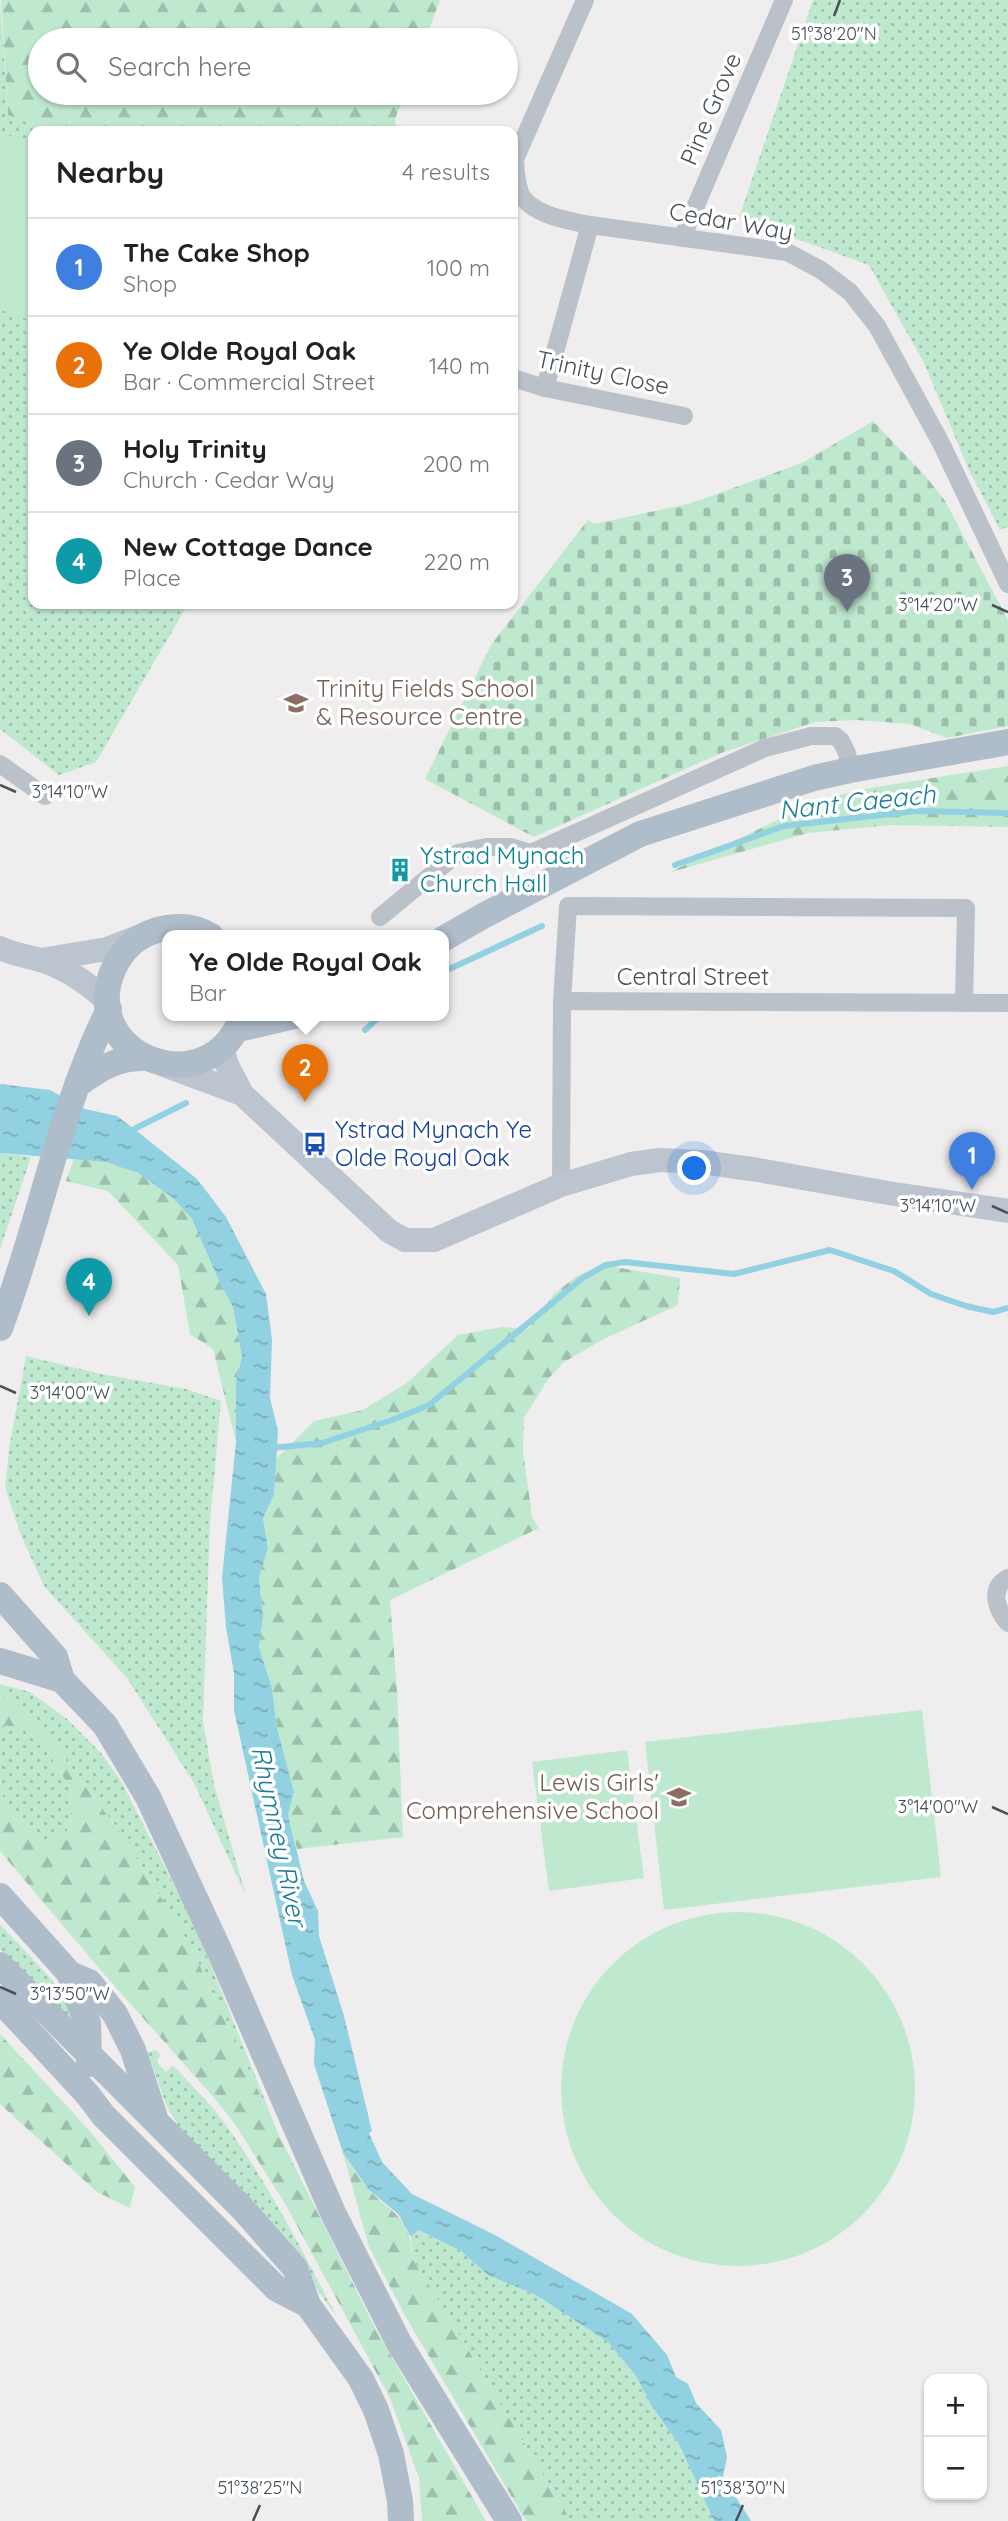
<!DOCTYPE html>
<html lang="en">
<head>
<meta charset="utf-8">
<style>
	body { margin:0; font-family:Quicksand,sans-serif; background:#f2f2f2; color:#222 }
	.controls { position:absolute; right:21px; bottom:21px; display:grid; overflow:hidden; border-radius:14px; box-shadow:0 2px 5px #0004 }
	.controls button { width:63px; height:63px; display:grid; place-items:center; padding:0; border:0; border-bottom:2px solid #e0e0e0; background:#fff; color:#222; font:35px sans-serif }
	.you { position:absolute; left:695px; top:1169px; width:24px; height:24px; margin:-18px; border:5px solid #fff; border-radius:50%; background:#1a73e8; box-shadow:0 0 0 10px #1a73e833 }
	.badge { display:grid; place-items:center; width:46px; height:46px; border-radius:50%; background:#ea580c; color:#fff; font-size:23px; font-weight:700 }
	.pin { position:absolute; translate:-50% -58px; filter:drop-shadow(0 2px 4px #0008) }
	.pin::after { content:''; position:absolute; top:37px; width:24px; height:21px; background:inherit; clip-path:polygon(0 0,100% 0,50% 100%) }
	.popup { position:absolute; left:162px; top:930px; width:287px; height:91px; box-sizing:border-box; display:grid; place-content:center; border-radius:14px; background:#fff; filter:drop-shadow(0 2px 5px #0005); font-size:23px; white-space:nowrap; color:#767676 }
	.popup b { font-size:26px; color:#222 }
	.popup::after { content:''; position:absolute; left:50%; top:100%; margin-left:-14px; border:14px solid transparent; border-top-color:#fff }
	.list { margin:0; padding:0; list-style:none }
	h2 { display:flex; justify-content:space-between; align-items:center; height:91px; margin:0; padding:0 28px; font-size:30px }
	h2 small { font-size:23px; font-weight:400; color:#767676 }
	.list li { display:grid; grid-template-columns:46px 1fr auto; gap:21px; align-items:center; box-sizing:border-box; height:98px; padding:0 28px; border-top:2px solid #e0e0e0 }
	.list b { display:block; font-size:26px; white-space:nowrap }
	.list p { margin:0; font-size:23px; white-space:nowrap; color:#767676 }
	.list em { font-size:23px; font-style:normal; color:#767676 }
	.icon { flex:none; width:38px; height:38px; fill:none; stroke:currentColor; stroke-width:2; stroke-linecap:round; stroke-linejoin:round }
	.map { position:relative; flex:none; width:1008px; height:2521px; overflow:hidden }
	.search { position:absolute; background:#fff; box-shadow:0 2px 5px #0004; left:28px; top:28px; width:490px; height:77px; display:flex; align-items:center; gap:18px; box-sizing:border-box; padding:0 24px; border-radius:38px; color:#767676; font-size:26px }
	.panel { position:absolute; background:#fff; box-shadow:0 2px 5px #0004; left:28px; top:126px; width:490px; height:483px; border-radius:14px }
	.map>svg:first-child { display:block }
	.green { fill:url(#green-dots) }
	.forest { fill:url(#forest-firs) }
	.cemetery { fill:url(#cemetery-stones) }
	.pitch { fill:#bfe9cf }
	.water { fill:url(#water-ripples) }
	.lines { fill:none; stroke-linecap:round; stroke-linejoin:round }
	.stream { stroke:#91d1e1; stroke-width:6 }
	.street { stroke:#bac1c8; stroke-width:18 }
	.secondary { stroke:#bcc5cf; stroke-width:24 }
	.primary { stroke:#afbcc9; stroke-width:26 }
	.ticks { fill:none; stroke:#475058; stroke-width:2.5 }
	.labels { text-anchor:middle; stroke-width:7; stroke-linejoin:round; paint-order:stroke }
	.street-label { font-size:24px; fill:#475058; stroke:#fff }
	.education-label { font-size:24px; fill:#785e54; stroke:#fff; text-anchor:start }
	.culture-label { font-size:24px; fill:#0d838f; stroke:#fff; text-anchor:start }
	.transit-label { font-size:24px; fill:#164399; stroke:#fff; text-anchor:start }
	.water-label { font-size:26px; font-style:italic; fill:#1c7d96; stroke:#fff }
	.ticks-label { font-size:18px; text-anchor:middle; fill:#475058; stroke:#fff; stroke-width:7; stroke-linejoin:round; paint-order:stroke }
</style>
</head>
<body>
<div class="map">
<svg width="1008" height="2521" viewBox="0 0 1008 2521">
	<defs>
		<pattern id="green-dots" width="8" height="8" patternUnits="userSpaceOnUse" patternTransform="scale(1.75)"><rect width="8" height="8" fill="#bfe9cf"/><path d="M2 2h.1M6 6h.1" fill="none" stroke="#9dbfab" stroke-width="1.8" stroke-linecap="round"/></pattern>
		<pattern id="forest-firs" width="22" height="20" patternUnits="userSpaceOnUse" patternTransform="scale(1.75)"><rect width="22" height="20" fill="#bfe9cf"/><path d="M5 1l3.5 6h-7zM16 11l3.5 6h-7z" fill="#9dbfab"/></pattern>
		<pattern id="cemetery-stones" width="16" height="16" patternUnits="userSpaceOnUse" patternTransform="scale(1.75)"><rect width="16" height="16" fill="#bfe9cf"/><path d="M2 7V4a2 2 0 0 1 4 0v3zM10 15v-3a2 2 0 0 1 4 0v3z" fill="#9dbfab"/></pattern>
		<pattern id="water-ripples" width="26" height="14" patternUnits="userSpaceOnUse" patternTransform="scale(1.75)"><rect width="26" height="14" fill="#91d1e1"/><path d="M2 4q2-2 4 0t4 0M15 11q2-2 4 0t4 0" fill="none" stroke="#78acb9"/></pattern>
	</defs>
	<rect width="100%" height="100%" fill="#efeded"/>
	<g class="green">
		<path d="M0,0L8,115L50,131H33V604H188L96,762L59,775L0,729Z"/>
		<path d="M813,0H1008V527L1000,530L970,472L924,363L869,265L739,218Z"/>
		<path d="M0,1153L31,1157L0,1249Z"/>
		<path d="M26,1356L101,1374L186,1389L221,1401L210,1522L203,1721L214,1785L246,1896L194,1783L127,1678L44,1586L20,1533L5,1487L10,1443Z"/>
		<path d="M0,1684L30,1692L67,1719L101,1753L121,1781L196,1928L278,2133L191,1947L123,1836L37,1722L7,1698L0,1696Z"/>
		<path d="M0,1725L20,1727L44,1745L70,1788L72,1827L46,1847L11,1815L0,1780Z"/>
		<path d="M0,1924L66,1995L78,2031L0,1949Z"/>
		<path d="M156,2050L161,2055L156,2061L166,2072L173,2065C187,2081 203,2096 217,2113C265,2177 301,2248 338,2319L291,2252L187,2140L167,2107L147,2052Z"/>
		<path d="M417,2230L461,2251L488,2275L536,2295L608,2342L636,2376L651,2405L680,2446L714,2521H571L412,2257L411,2237Z"/>
	</g>
	<g class="forest">
		<path d="M440,0L425,40H40V93H405L395,119L397,131H50L8,115L1,0Z"/>
		<path d="M1008,766V827L891,825L808,833L668,873L804,807L857,790Z"/>
		<path d="M74,1159L106,1162L138,1173L173,1198L192,1219L218,1279L233,1307L242,1357L236,1381V1442L213,1349L190,1334L178,1265L108,1191L66,1181Z"/>
		<path d="M608,1266L680,1278L678,1305L606,1338L564,1362L549,1378L524,1418L523,1451L532,1517L539,1528L390,1600L397,1691L403,1837L297,1849L288,1815L294,1792L277,1728L272,1688L259,1647L263,1617L259,1578L268,1548L263,1518L274,1495L275,1460L314,1421L363,1410L408,1382L458,1335L502,1327L528,1329L555,1293L577,1276Z"/>
		<path d="M0,1696L7,1697L37,1722L123,1836L191,1947L278,2133L374,2326L486,2521H422L419,2478L390,2398L287,2207L235,2124L216,2100L104,1974L0,1851V1780L11,1815L46,1847L72,1827L70,1788L44,1745L20,1727L0,1725Z"/>
		<path d="M0,2034L88,2129L135,2187L130,2208L97,2192L0,2104Z"/>
		<path d="M343,2153C351,2165 359,2179 369,2190C393,2216 411,2215 412,2257L571,2521H527L523,2516L407,2319L369,2247Z"/>
	</g>
	<path class="cemetery" d="M873,421L927,478L945,501L1008,620V726L947,738L910,724L857,720L815,722L721,753L534,837L425,779L491,645L588,520L594,524L692,503L804,462Z"/>
	<g class="pitch">
		<path d="M0,133L33,143V321L0,310Z"/>
		<path d="M922,1710L941,1877L664,1910L645,1742Z"/>
		<path d="M627,1750L644,1878L549,1891L532,1762Z"/>
		<circle cx="738" cy="2089" r="177"/>
	</g>
	<path class="water" d="M0,1084L50,1090L85,1109L117,1116L143,1136L197,1179L226,1217L266,1294L272,1339L270,1398L278,1431L274,1495L263,1518L268,1548L259,1578L263,1617L259,1647L272,1688L277,1728L294,1792L288,1815L304,1881L318,1911L319,1936L344,2016L372,2131L369,2133L382,2162L412,2194L495,2235L632,2314L667,2355L676,2377L688,2384L696,2403L721,2430L727,2457L723,2477L751,2521H714L680,2446L651,2405L636,2376L608,2342L536,2295L488,2275L461,2251L418,2230L411,2237L399,2215L368,2189L343,2153L314,2064L315,2040L292,1975L234,1710V1673L226,1627L222,1578L236,1442V1381L242,1357L233,1307L218,1279L192,1219L173,1198L138,1173L106,1162L0,1153Z"/>
	<g class="lines">
		<g class="stream">
			<path d="M675,865L784,826L916,811L1008,813"/>
			<path d="M443,972L542,926"/>
			<path d="M365,1030L380,1016"/>
			<path d="M128,1132L186,1103"/>
			<path d="M271,1448L322,1443L392,1420L429,1405L584,1277L606,1265L625,1262L734,1274L830,1250L894,1271L931,1294L966,1306L993,1312L1008,1308"/>
		</g>
		<g class="street">
			<path d="M585,0L515,159C516,171 516,188 523,198C537,216 570,221 590,225L787,252L821,270L850,292L877,326L941,443L1008,584"/>
			<path d="M682,238L784,0"/>
			<path d="M513,378L545,388L684,416"/>
			<path d="M545,388L590,225"/>
			<path d="M0,764L45,796"/>
			<path d="M380,917L458,853L486,847H511L531,853L765,748L796,740L811,736H835L841,741L847,753L850,770"/>
			<path d="M562,1001L568,906L966,908L964,1003"/>
			<path d="M561,1185L562,1001L1008,1003"/>
			<path d="M1008,1578C989,1588 996,1609 1008,1623"/>
		</g>
		<g class="secondary">
			<path d="M0,948C12,954 25,956 37,959C65,967 87,982 108,1002"/>
			<path d="M41,960L107,949L141,936"/>
			<path d="M223,1048L226,1063L242,1094L389,1231L405,1240H434L561,1185L631,1164L660,1160L702,1162L758,1170L888,1193L1008,1211"/>
			<path d="M164,1065L242,1094"/>
		</g>
		<g class="primary">
			<path d="M211,936C192,924 169,925 149,933C130,941 118,956 111,975C82,1059 211,1105 242,1016"/>
			<path d="M443,939L483,916L640,834L814,778L850,770L1008,742"/>
			<path d="M238,1029L294,1016"/>
			<path d="M77,1085C98,1070 117,1057 144,1058"/>
			<path d="M0,1328C40,1223 59,1110 109,1009"/>
			<path d="M0,1595L55,1657L62,1680L105,1725L148,1797L219,1950L334,2215L399,2343L509,2521"/>
			<path d="M0,1661L62,1680"/>
			<path d="M0,1896L70,1974L89,1982L115,2014L133,2050L155,2118"/>
			<path d="M0,1965L242,2208L295,2268L308,2305L361,2379L376,2410L391,2454L400,2501L401,2521"/>
			<path d="M70,1974L75,1994L88,2023L89,2064"/>
			<path d="M0,2000L88,2095L103,2115L277,2289L308,2305"/>
		</g>
	</g>
	<path class="ticks" d="M834,16L840,0M992,605L1008,612M0,785L16,792M992,1206L1008,1213M0,1386L16,1393M992,1807L1008,1814M0,1987L16,1994M253,2521L260,2505M736,2521L743,2505"/>
	<defs>
		<g id="school-bare" transform="scale(1.89)"><path d="M0-5L7-2L0 1L-7-2ZM-4 1L0 2.5L4 1V4Q0 6-4 4Z" fill="#8d6e63" stroke="#fff" stroke-width="2.5" paint-order="stroke"/></g>
		<g id="building-bare" transform="scale(1.89)"><path d="M-4-6H4V6H1V3H-1V6H-4ZM-2.5-4.3h1.7v1.8h-1.7ZM.8-4.3h1.7v1.8H.8ZM-2.5-1h1.7V.8h-1.7ZM.8-1h1.7V.8H.8Z" fill="#0f9aa8" stroke="#fff" stroke-width="2.5" paint-order="stroke"/></g>
		<g id="bus-bare" transform="scale(1.89)"><path d="M-5-6H5V4H4V6H2V4H-2V6H-4V4H-5ZM-3.5-4V0h7V-4ZM-3.5 1.2v1.5H-2V1.2ZM2 1.2v1.5H3.5V1.2Z" fill="#1a4fb4" stroke="#fff" stroke-width="2.5" paint-order="stroke"/></g>
	</defs>
	<g fill-rule="evenodd">
		<use href="#school-bare" x="296" y="703"/>
		<use href="#building-bare" x="400" y="870"/>
		<use href="#bus-bare" x="315" y="1144"/>
		<use href="#school-bare" x="679" y="1797"/>
	</g>
	<g class="labels">
		<g class="street-label">
			<text transform="translate(711 109) rotate(-67)" y="8">Pine Grove</text>
			<text transform="translate(731 222) rotate(10)" y="8">Cedar Way</text>
			<text transform="translate(603 373) rotate(12)" y="8">Trinity Close</text>
			<text x="693" y="985">Central Street</text>
		</g>
		<g class="education-label">
			<text x="316" y="697">Trinity Fields School<tspan x="316" dy="28">&amp; Resource Centre</tspan></text>
			<text x="659" y="1791" text-anchor="end">Lewis Girls'<tspan x="659" dy="28">Comprehensive School</tspan></text>
		</g>
		<g class="culture-label">
			<text x="420" y="864">Ystrad Mynach<tspan x="420" dy="28">Church Hall</tspan></text>
		</g>
		<g class="transit-label">
			<text x="335" y="1138">Ystrad Mynach Ye<tspan x="335" dy="28">Olde Royal Oak</tspan></text>
		</g>
		<g class="water-label">
			<text transform="translate(857 802) rotate(-6)" y="9">Nant Caeach</text>
			<text transform="translate(279 1836) rotate(78)" y="9">Rhymney River</text>
		</g>
	</g>
	<g class="ticks-label">
		<text x="834" y="40">51°38'20"N</text>
		<text x="938" y="611">3°14'20"W</text>
		<text x="70" y="798">3°14'10"W</text>
		<text x="938" y="1212">3°14'10"W</text>
		<text x="70" y="1399">3°14'00"W</text>
		<text x="938" y="1813">3°14'00"W</text>
		<text x="70" y="2000">3°13'50"W</text>
		<text x="260" y="2494">51°38'25"N</text>
		<text x="743" y="2494">51°38'30"N</text>
	</g>
</svg>
<div class="controls">
<button>+</button>
<button>−</button>
</div>
<div class="you"></div>
<div class="pin badge" style="left:972px;top:1190px;background:#3f7fe0">1</div>
<div class="pin badge" style="left:305px;top:1102px;background:#e8710a">2</div>
<div class="popup"><b>Ye Olde Royal Oak</b>Bar</div>
<div class="pin badge" style="left:847px;top:612px;background:#6b7280">3</div>
<div class="pin badge" style="left:89px;top:1316px;background:#0f9aa8">4</div>
<div class="search"><svg class="icon" aria-label="search" viewBox="0 0 24 24"><circle cx="10" cy="10" r="6"/><path d="M15 15l6 6"/></svg>Search here</div>
<section class="panel">
<h2>Nearby<small>4 results</small></h2>
<ul class="list">
<li><span class="badge" style="background:#3f7fe0">1</span><div><b>The Cake Shop</b><p>Shop</p></div><em>100 m</em></li>
<li><span class="badge" style="background:#e8710a">2</span><div><b>Ye Olde Royal Oak</b><p>Bar · Commercial Street</p></div><em>140 m</em></li>
<li><span class="badge" style="background:#6b7280">3</span><div><b>Holy Trinity</b><p>Church · Cedar Way</p></div><em>200 m</em></li>
<li><span class="badge" style="background:#0f9aa8">4</span><div><b>New Cottage Dance</b><p>Place</p></div><em>220 m</em></li>
</ul>
</section>
</div>
</body>
</html>
